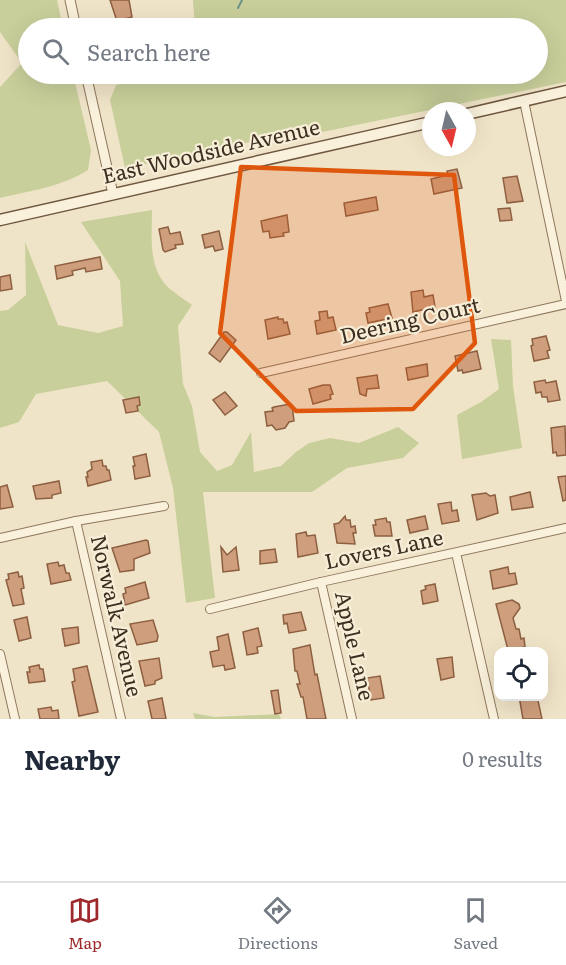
<!DOCTYPE html>
<html lang="en">
<head>
<meta charset="utf-8">
<style>
	body { margin:0; font-family:Literata,serif; background:#f6f6f7; color:#1f2937 }
	.controls { position:absolute; right:18px; bottom:18px; display:grid; overflow:hidden; border-radius:12px; box-shadow:0 6px 24px #0002 }
	.controls button { width:54px; height:54px; display:grid; place-items:center; padding:0; border:0; border-bottom:2px solid #e0e1e3; background:#fff; color:#1f2937; font:30px sans-serif }
	.compass { position:absolute; left:422px; top:102px; width:54px; height:54px; border-radius:50%; background:#fff; box-shadow:0 6px 24px #0002; rotate:172deg }
	.list { margin:0; padding:0; list-style:none }
	h2 { display:flex; justify-content:space-between; align-items:center; height:78px; margin:0; padding:0 24px; font-size:26px }
	h2 small { font-size:20px; font-weight:400; color:#747a83 }
	.icon { flex:none; width:33px; height:33px; fill:none; stroke:currentColor; stroke-width:2; stroke-linecap:round; stroke-linejoin:round }
	.map { position:relative; flex:none; width:566px; height:719px; overflow:hidden }
	.search { position:absolute; background:#fff; box-shadow:0 6px 24px #0002; left:18px; right:18px; top:18px; height:66px; display:flex; align-items:center; gap:15px; box-sizing:border-box; padding:0 21px; border-radius:33px; color:#747a83; font-size:22px }
	.sheet { height:162px; background:#fff }
	nav { display:flex; justify-content:space-around; align-items:center; box-sizing:border-box; height:84px; border-top:2px solid #e0e1e3; background:#fff; font-size:16px; color:#747a83 }
	nav a { display:grid; justify-items:center; gap:3px }
	nav .on { color:#9e2a2b }
	.map>svg:first-child { display:block }
	.green { fill:#c9cf9b }
	.lines { fill:none; stroke-linecap:round; stroke-linejoin:round }
	.stream { stroke:#6f938a; stroke-width:2 }
	.building { fill:#cf9f7d; stroke:#8d5f41; stroke-width:1.5 }
	.minor-casing { stroke:#8d765c; stroke-width:10 }
	.tertiary-casing { stroke:#8d765c; stroke-width:11 }
	.secondary-casing { stroke:#6f573f; stroke-width:13 }
	.minor { stroke:#faf1dc; stroke-width:8 }
	.tertiary { stroke:#faf1dc; stroke-width:9 }
	.secondary { stroke:#faf1dc; stroke-width:10 }
	.marked { fill:#df570d; fill-opacity:0.2; stroke:#df570d; stroke-width:4.5; stroke-linejoin:round }
	.labels { text-anchor:middle; stroke-width:4.5; stroke-linejoin:round; paint-order:stroke }
	.street-label { font-size:21px; fill:#3d2e20; stroke:#f7eed8 }
</style>
</head>
<body>
<div class="map">
<svg width="566" height="719" viewBox="0 0 566 719">
	<rect width="100%" height="100%" fill="#f0e4c8"/>
	<g class="green">
		<path d="M0,0H57L63,28H28V74H73L91,150L88,170C62,187 29,191 0,198V87L22,63L0,32Z"/>
		<path d="M193,0H566V82L293,138L291,131L230,147L125,168L110,100L116,85L157,74H538V28H195Z"/>
		<path d="M152,210C152,235 148,263 165,284C172,292 183,298 192,305L178,326L183,384L192,406L200,452L217,471L232,465L251,432L254,472L281,466L296,452L309,443L330,438L359,443L398,427L419,443L403,458L347,468L312,492H203L215,598L186,603L173,488L159,432L107,381L36,394L19,422L0,428V311L8,310L26,295L25,242L58,325L98,333L123,326L120,281L81,222Z"/>
		<path d="M491,339L511,340L513,386L522,448L462,459L457,415L481,402L499,389Z"/>
		<path d="M193,713L215,717L279,714L281,719H195Z"/>
	</g>
	<g class="lines">
		<path class="stream" d="M238,8L242,0"/>
	</g>
	<g class="building">
		<path d="M110,0H129L132,17L117,21Z"/>
		<path d="M457,169L462,188L434,194L431,179L448,175L447,171Z"/>
		<path d="M517,176L523,201L507,203L503,178Z"/>
		<path d="M376,197L378,210L346,216L344,203Z"/>
		<path d="M510,208L512,220L500,221L498,209Z"/>
		<path d="M287,215L289,232L283,233L284,236L270,238L269,231L263,232L261,221Z"/>
		<path d="M168,227L170,234L180,232L183,244L175,245L176,248L165,252L163,250L159,229Z"/>
		<path d="M219,231L223,249L215,251L213,246L205,248L202,235Z"/>
		<path d="M100,257L102,269L86,272L85,268L72,271L73,275L57,279L55,266Z"/>
		<path d="M10,275L12,289L0,291V277Z"/>
		<path d="M423,290L424,297L433,295L435,307L413,312L411,292Z"/>
		<path d="M388,304L392,318L368,323L366,313L370,312L369,308Z"/>
		<path d="M327,311L328,318L333,317L336,330L317,334L315,321L320,320L319,312Z"/>
		<path d="M278,317V319H283L284,323L287,322L290,334L268,339L265,320Z"/>
		<path d="M224,332H227L236,340L220,362L209,353Z"/>
		<path d="M546,336L550,350L547,351L549,358L534,361L531,346L533,345L532,339Z"/>
		<path d="M477,351L481,369L463,373L462,370L458,371L455,356Z"/>
		<path d="M427,364L428,376L408,380L406,368Z"/>
		<path d="M377,375L379,388L367,389L366,396L360,394L357,378Z"/>
		<path d="M545,380L546,383L556,381L560,400L548,402L547,397H542L541,392L536,393L534,382Z"/>
		<path d="M323,385H330L333,394L330,395L331,399L313,404L309,389Z"/>
		<path d="M225,392L237,406L225,415L213,400Z"/>
		<path d="M139,397L140,405L137,406L138,411L126,413L123,400Z"/>
		<path d="M290,404L292,405L294,421L289,422L285,428L276,430L272,425L267,426L265,412L273,411L272,408L274,407Z"/>
		<path d="M565,426L566,455L557,456L556,452L553,453L551,428Z"/>
		<path d="M146,454L150,476L135,479L133,466H135L133,457Z"/>
		<path d="M102,460L103,466H106L107,470H109L111,480L88,486L86,477H88L87,472L92,469L91,462Z"/>
		<path d="M566,476V500L563,501L558,477Z"/>
		<path d="M59,481L61,493L52,495V498L36,499L33,486Z"/>
		<path d="M7,485L13,507L0,509V487Z"/>
		<path d="M530,492L533,507L512,510L510,497Z"/>
		<path d="M486,493L490,496L495,495L498,513L477,520L472,495Z"/>
		<path d="M451,502L452,511L457,510L459,521L442,524L438,504Z"/>
		<path d="M345,516L346,520H350L351,527L355,526L356,533H353L355,544L337,543L334,524L339,523Z"/>
		<path d="M425,516L428,529L410,533L407,520Z"/>
		<path d="M386,518L387,522H390L392,536H375L373,525H376L375,520Z"/>
		<path d="M306,532L307,536L315,535L318,553L298,557L296,534Z"/>
		<path d="M146,540L148,541L150,553L134,559V570L120,572L112,548Z"/>
		<path d="M221,547L227,555L236,547L239,570L223,572Z"/>
		<path d="M275,549L277,562L260,564V551Z"/>
		<path d="M58,562L59,566L64,565L66,573H69L71,580L51,584L47,564Z"/>
		<path d="M508,567L509,574L515,573L517,584L493,589L490,571Z"/>
		<path d="M18,572L19,577L22,576L24,588L21,589L24,604L13,606L6,580L9,579L8,574Z"/>
		<path d="M145,582L149,598L125,605L123,594L126,593L125,588Z"/>
		<path d="M435,584L438,601L423,604L421,591L426,589L425,586Z"/>
		<path d="M512,600L519,604L520,608L513,618L516,629H519L521,639L524,638L525,647L508,650L496,604Z"/>
		<path d="M301,612L306,630L289,633L287,623L284,624L283,615Z"/>
		<path d="M27,617L31,638L19,641L14,620Z"/>
		<path d="M153,620L158,636L157,641L137,645L130,624Z"/>
		<path d="M78,627L79,643L65,646L62,629Z"/>
		<path d="M258,628L262,646L257,647L258,653L247,655L243,632Z"/>
		<path d="M228,634L235,668L225,670L224,665L213,667L210,652L219,650L217,637Z"/>
		<path d="M310,645L315,675L317,674L326,719H307L303,697H301L297,684H300L297,671H295L293,649Z"/>
		<path d="M452,657L454,677L441,680L437,659Z"/>
		<path d="M159,658L162,678L155,681V684L145,686L139,661Z"/>
		<path d="M39,665L40,669H43L45,681L29,683L27,672H30L29,667Z"/>
		<path d="M87,666L98,712L79,716L72,682L75,681L73,669Z"/>
		<path d="M380,676L384,698L371,700L367,678Z"/>
		<path d="M278,690L281,713L275,714L271,691Z"/>
		<path d="M519,696H537L542,719H523Z"/>
		<path d="M162,698L166,719H152L148,701Z"/>
		<path d="M51,707L52,711L58,710L59,719H40L38,709Z"/>
	</g>
	<g class="lines">
		<g class="minor-casing">
			<g id="minor">
				<path d="M524,101L566,301"/>
				<path d="M261,373L566,304"/>
				<path d="M76,521L121,719"/>
				<path d="M0,538L76,521L164,506"/>
				<path d="M456,553L494,719"/>
				<path d="M321,582L352,719"/>
				<path d="M210,609L321,582L566,528"/>
				<path d="M0,654L15,719"/>
			</g>
		</g>
		<g class="tertiary-casing">
			<g id="tertiary">
				<path d="M70,0L76,28"/>
				<path d="M86,74L113,194"/>
			</g>
		</g>
		<g class="secondary-casing">
			<g id="secondary">
				<path d="M467,114L566,91"/>
				<path d="M0,220L431,122"/>
			</g>
		</g>
		<use href="#minor" class="minor"/>
		<use href="#tertiary" class="tertiary"/>
		<use href="#secondary" class="secondary"/>
	</g>
	<path class="marked" d="M241,167L454,175L475,343L413,409L296,411L220,333Z"/>
	<g class="labels">
		<g class="street-label">
			<text transform="translate(211 152) rotate(-13)" y="7">East Woodside Avenue</text>
			<text transform="translate(410 321) rotate(-13)" y="7">Deering Court</text>
			<text transform="translate(384 550) rotate(-12)" y="7">Lovers Lane</text>
			<text transform="translate(116 616) rotate(77)" y="7">Norwalk Avenue</text>
			<text transform="translate(354 646) rotate(77)" y="7">Apple Lane</text>
		</g>
	</g>
</svg>
<div class="controls">
<button><svg class="icon" aria-label="locate" viewBox="0 0 24 24"><circle cx="12" cy="12" r="6"/><path d="M12 2v4M12 18v4M2 12h4M18 12h4"/></svg></button>
</div>
<svg class="compass" viewBox="-18 -18 36 36"><path d="M0-13l5 13h-10z" fill="#e53935"/><path d="M0 13l5-13h-10z" fill="#747a83"/></svg>
<div class="search"><svg class="icon" aria-label="search" viewBox="0 0 24 24"><circle cx="10" cy="10" r="6"/><path d="M15 15l6 6"/></svg>Search here</div>
</div>
<section class="sheet">
<h2>Nearby<small>0 results</small></h2>
<ul class="list">
</ul>
</section>
<nav>
<a class="on"><svg class="icon" aria-label="map" viewBox="0 0 24 24"><path d="M3 6l6-2 6 2 6-2v14l-6 2-6-2-6 2zM9 4v14M15 6v14"/></svg>Map</a>
<a><svg class="icon" aria-label="directions" viewBox="0 0 24 24"><path d="M12 3l9 9-9 9-9-9zM9 14v-3h6M13 9l2 2-2 2"/></svg>Directions</a>
<a><svg class="icon" aria-label="saved" viewBox="0 0 24 24"><path d="M7 4h10v16l-5-4-5 4z"/></svg>Saved</a>
</nav>
</body>
</html>
